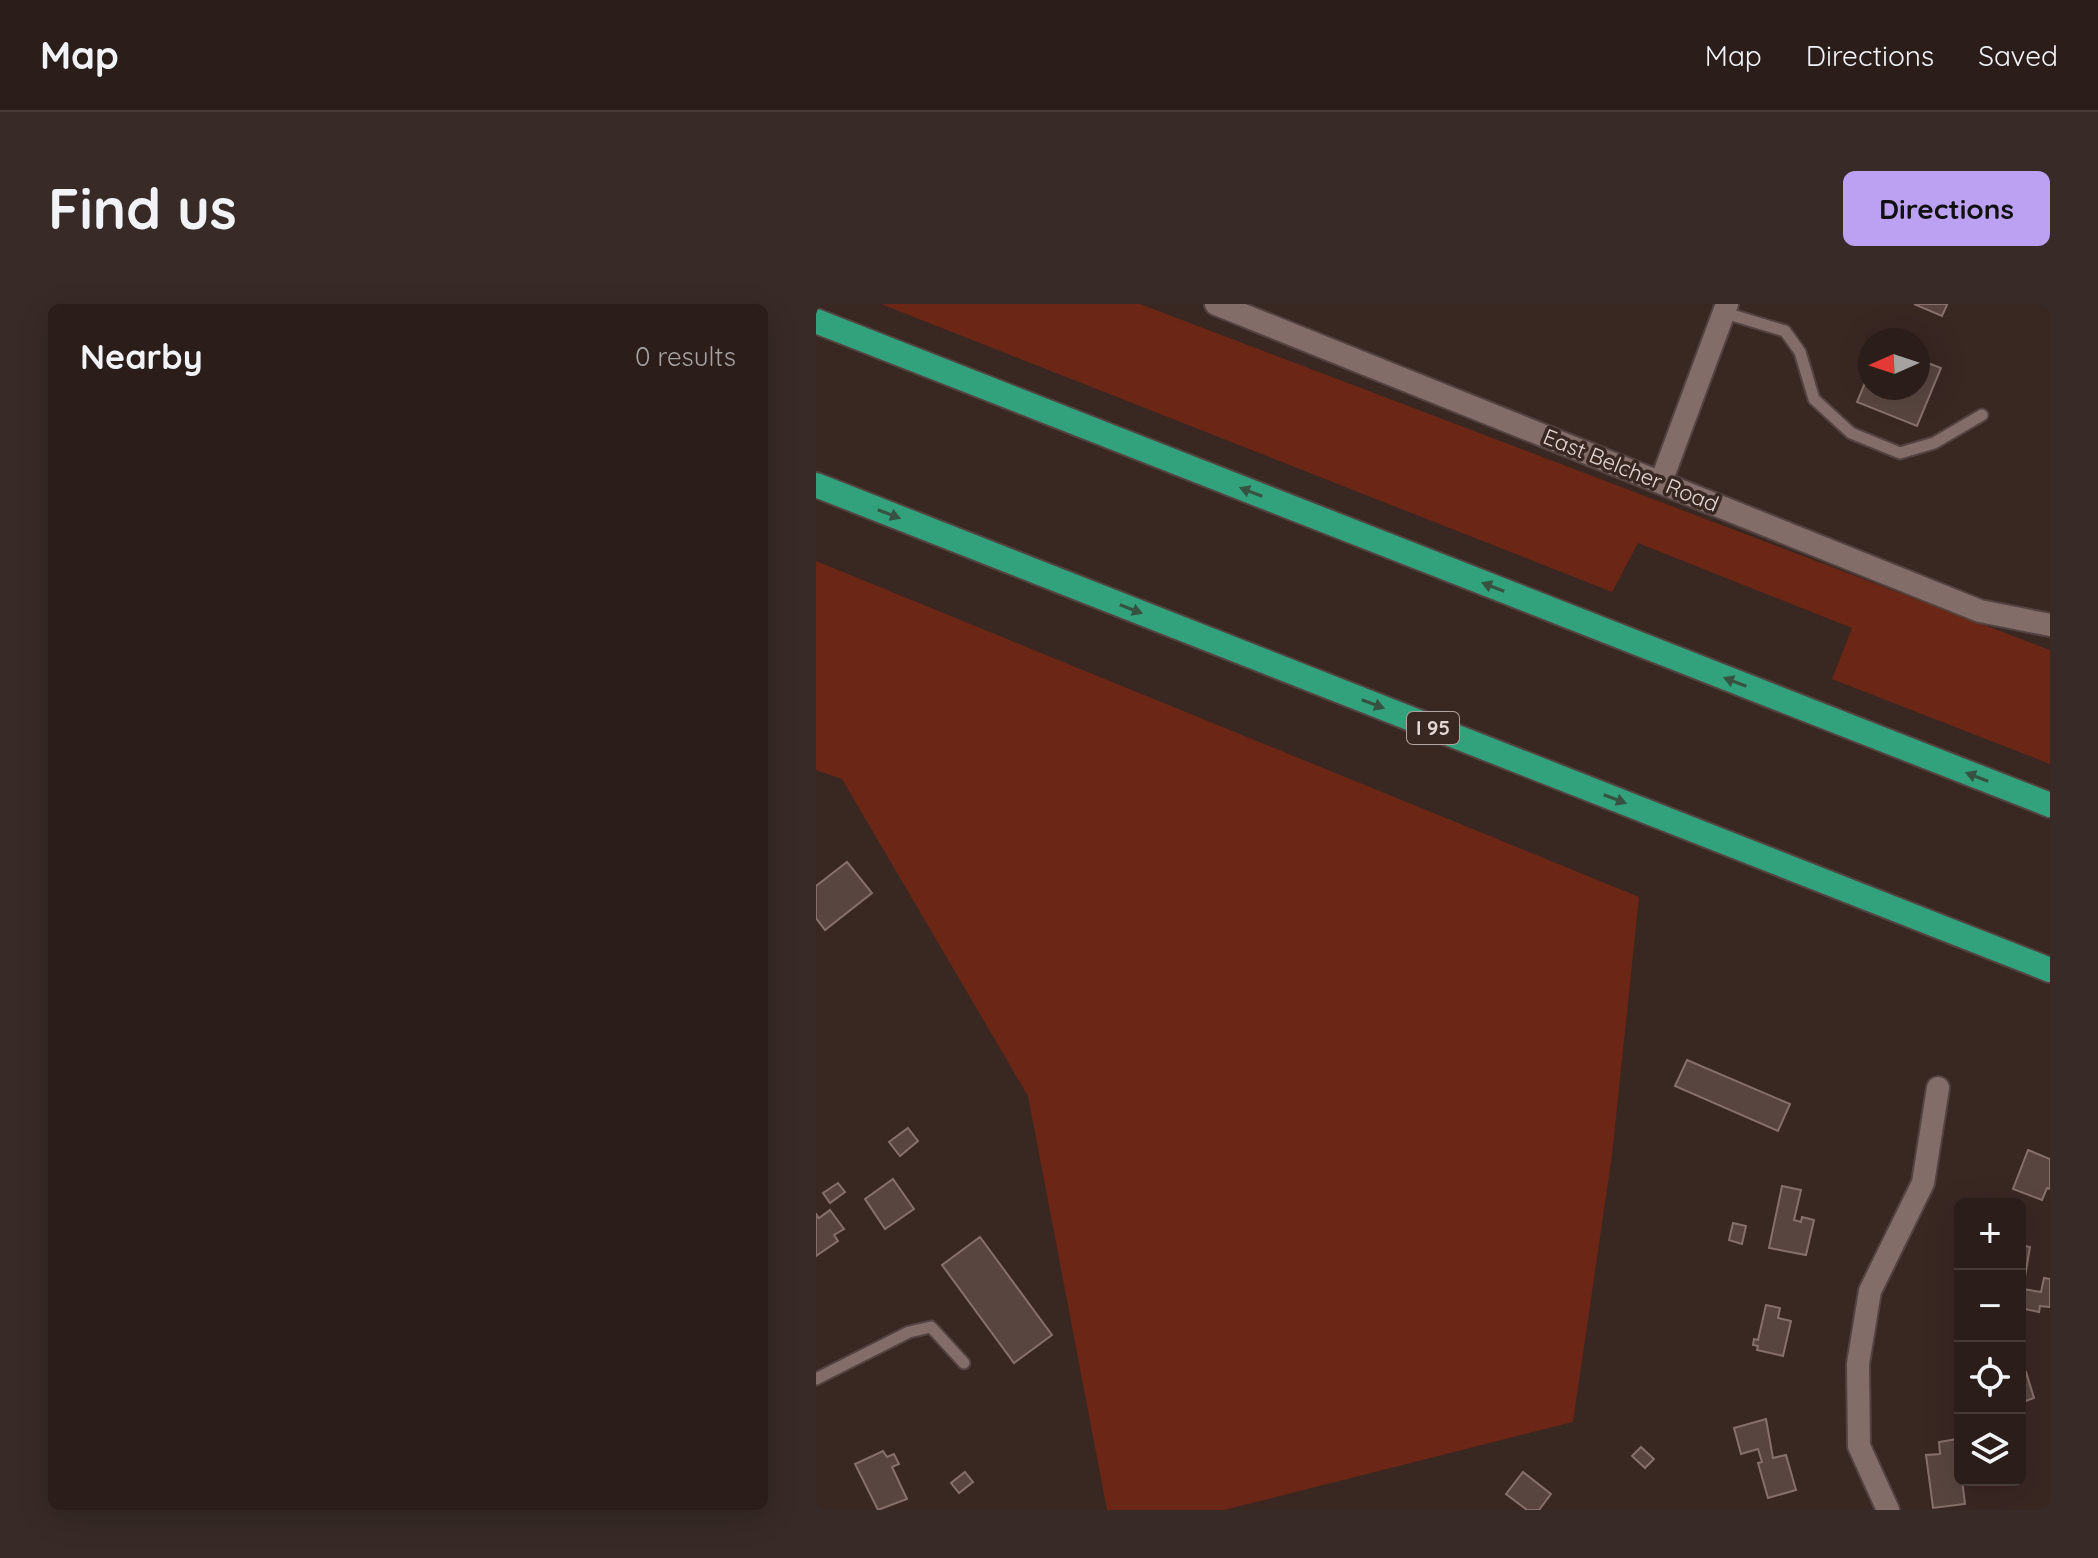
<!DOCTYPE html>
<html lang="en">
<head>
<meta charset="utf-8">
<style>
	body { margin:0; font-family:Quicksand,sans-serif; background:#372a27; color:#f1f3f6 }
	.controls { position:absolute; right:24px; bottom:24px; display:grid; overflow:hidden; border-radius:12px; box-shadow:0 8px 32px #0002 }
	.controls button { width:72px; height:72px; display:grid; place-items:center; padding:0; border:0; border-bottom:2px solid #473b39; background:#2b1d1a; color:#f1f3f6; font:40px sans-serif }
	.compass { position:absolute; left:1042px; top:24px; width:72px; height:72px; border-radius:50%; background:#2b1d1a; box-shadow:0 8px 32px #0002; rotate:267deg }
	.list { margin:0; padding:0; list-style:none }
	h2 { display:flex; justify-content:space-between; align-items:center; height:104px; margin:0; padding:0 32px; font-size:34px }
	h2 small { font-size:26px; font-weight:400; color:#a6a2a2 }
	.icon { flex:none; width:44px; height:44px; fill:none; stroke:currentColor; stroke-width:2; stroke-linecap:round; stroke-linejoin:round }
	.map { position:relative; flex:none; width:1234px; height:1206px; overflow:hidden; border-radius:12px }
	header { display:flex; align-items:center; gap:48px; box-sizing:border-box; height:112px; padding:0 40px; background:#2b1d1a; border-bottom:2px solid #473b39 }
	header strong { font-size:38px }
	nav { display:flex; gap:44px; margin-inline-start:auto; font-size:28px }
	.intro { display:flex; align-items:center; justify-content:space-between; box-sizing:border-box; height:192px; padding:0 48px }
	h1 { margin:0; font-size:56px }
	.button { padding:20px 36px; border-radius:12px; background:#bca0f2; color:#111; font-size:28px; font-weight:700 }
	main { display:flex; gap:48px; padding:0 48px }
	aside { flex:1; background:#2b1d1a; border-radius:12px; box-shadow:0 8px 32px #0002 }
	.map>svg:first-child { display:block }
	.green { fill:#6c2616 }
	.building { fill:#584540; stroke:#86706b; stroke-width:2 }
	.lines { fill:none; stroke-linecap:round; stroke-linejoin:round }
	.service-casing { stroke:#534340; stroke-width:15 }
	.minor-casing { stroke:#534340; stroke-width:26 }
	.motorway-casing { stroke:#534340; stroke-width:28 }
	.service { stroke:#826d68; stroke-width:11 }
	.minor { stroke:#826d68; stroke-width:22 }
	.motorway { stroke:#32a27d; stroke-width:24 }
	.oneway { fill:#375242 }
	.labels { text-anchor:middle; stroke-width:7; stroke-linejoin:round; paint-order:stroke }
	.shield { fill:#392722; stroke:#b0a29e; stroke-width:2 }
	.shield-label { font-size:20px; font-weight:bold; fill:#e3d6d3 }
	.street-label { font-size:22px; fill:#e3d6d3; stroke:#392722 }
</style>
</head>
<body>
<header>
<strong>Map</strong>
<nav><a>Map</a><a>Directions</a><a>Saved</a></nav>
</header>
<div class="intro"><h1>Find us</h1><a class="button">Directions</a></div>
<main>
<aside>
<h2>Nearby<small>0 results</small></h2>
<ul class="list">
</ul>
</aside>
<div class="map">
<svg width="1234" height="1206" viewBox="0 0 1234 1206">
	<rect width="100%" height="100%" fill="#392722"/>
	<g class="green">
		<path d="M65,0H324L1234,346V460L1016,375L1036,324L822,239L796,288Z"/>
		<path d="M0,257L823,593L796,851L757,1118L408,1206H291L212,792L26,475L0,466Z"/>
	</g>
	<g class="building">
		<path d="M1098,0H1129L1131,1L1126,12Z"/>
		<path d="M1102,55L1125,64L1101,122L1041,98L1054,67V84H1102Z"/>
		<path d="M31,558L56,589L9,626L0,614V582Z"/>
		<path d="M871,756L974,800L962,827L859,782Z"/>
		<path d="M92,824L102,837L84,852L73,838Z"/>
		<path d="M1212,846L1234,855V885L1231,884L1226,896L1197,885Z"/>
		<path d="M77,875L98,905L69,925L49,895Z"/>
		<path d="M22,879L29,888L14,899L7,889Z"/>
		<path d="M966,882L985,886L978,916L985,918L986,913L998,916L990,951L953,944Z"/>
		<path d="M14,906L28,925L18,931L22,937L0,952V910L3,914Z"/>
		<path d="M917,919L930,922L926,940L913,936Z"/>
		<path d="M164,933L236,1031L198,1059L126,961Z"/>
		<path d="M1204,941L1214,943L1207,985L1225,988L1228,974L1234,975V1003L1224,1002L1223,1008L1204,1004Z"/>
		<path d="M950,1001L964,1004L962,1014L975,1017L967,1052L941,1046L942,1042L937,1041L938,1035L942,1036Z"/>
		<path d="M1210,1068L1218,1094L1204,1099V1070Z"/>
		<path d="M950,1115L957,1154L970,1151L980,1186L952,1194L942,1159L946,1158L942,1145L925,1150L918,1124Z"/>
		<path d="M1141,1135L1149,1200L1117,1204L1110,1151L1124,1150L1123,1138Z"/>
		<path d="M825,1143L838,1155L829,1164L816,1152Z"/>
		<path d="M67,1147L71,1153L78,1150L83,1160L76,1163L91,1195L62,1206L39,1160Z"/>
		<path d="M149,1168L157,1178L143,1189L135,1179Z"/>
		<path d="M707,1168L735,1190L723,1206H711L690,1190Z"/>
	</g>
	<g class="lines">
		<g class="service-casing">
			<g id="service">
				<path d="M909,9L969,27L984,48L998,95L1035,129L1084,149L1118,139L1166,111"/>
				<path d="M0,1075L93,1028L115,1023L148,1059"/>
			</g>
		</g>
		<g class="minor-casing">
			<g id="minor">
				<path d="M400,0L1164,307L1234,321"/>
				<path d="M845,178L911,0"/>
				<path d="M1072,1206L1043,1142L1042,1060L1054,987L1107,879L1122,784"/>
			</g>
		</g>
		<g class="motorway-casing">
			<g id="motorway">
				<path d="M0,17L1234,501"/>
				<path d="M0,181L1234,666"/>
			</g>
		</g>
		<use href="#service" class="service"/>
		<use href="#minor" class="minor"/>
		<use href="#motorway" class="motorway"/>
	</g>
	<defs><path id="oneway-solid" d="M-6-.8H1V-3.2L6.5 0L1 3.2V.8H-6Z" transform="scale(2)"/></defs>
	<g class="oneway">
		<use href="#oneway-solid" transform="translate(435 188) rotate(-159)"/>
		<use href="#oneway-solid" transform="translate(73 210) rotate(21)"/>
		<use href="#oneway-solid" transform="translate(677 283) rotate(-159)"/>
		<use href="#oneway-solid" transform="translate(315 305) rotate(21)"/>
		<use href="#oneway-solid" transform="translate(919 378) rotate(-159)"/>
		<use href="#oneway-solid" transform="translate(557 400) rotate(21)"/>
		<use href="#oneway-solid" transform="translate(1161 473) rotate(-159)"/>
		<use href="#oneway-solid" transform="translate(799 495) rotate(21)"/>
	</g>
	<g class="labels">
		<rect class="shield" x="591" y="408" width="52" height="32" rx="6"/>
		<g class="shield-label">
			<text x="617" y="431">I 95</text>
		</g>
		<g class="street-label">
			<text transform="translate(815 166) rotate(22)" y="8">East Belcher Road</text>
		</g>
	</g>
</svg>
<div class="controls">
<button>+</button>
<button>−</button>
<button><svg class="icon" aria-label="locate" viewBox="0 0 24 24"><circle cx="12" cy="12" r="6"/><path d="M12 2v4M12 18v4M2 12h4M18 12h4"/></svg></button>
<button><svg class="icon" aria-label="layers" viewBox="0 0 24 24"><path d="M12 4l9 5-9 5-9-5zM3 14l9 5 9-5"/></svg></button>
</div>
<svg class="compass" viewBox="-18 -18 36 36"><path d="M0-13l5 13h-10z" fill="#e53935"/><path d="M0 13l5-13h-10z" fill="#a6a2a2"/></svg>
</div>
</main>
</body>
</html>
